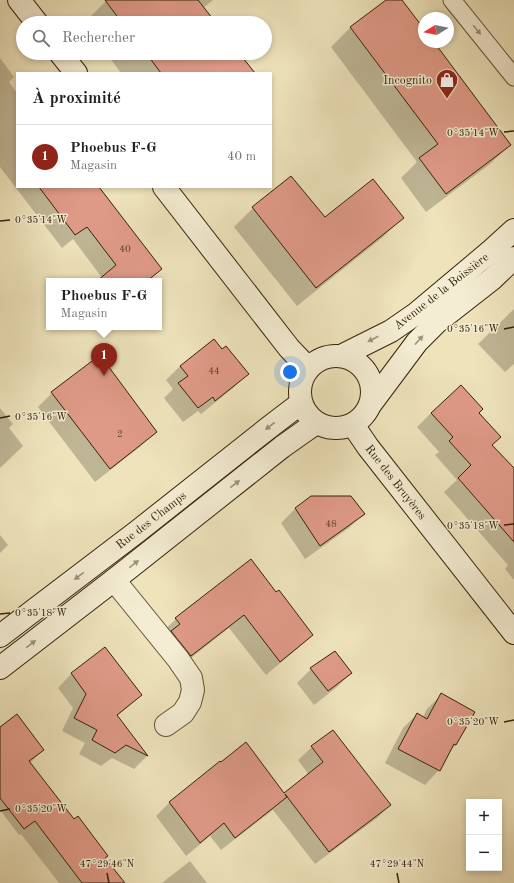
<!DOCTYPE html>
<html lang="fr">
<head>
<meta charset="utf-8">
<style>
	body { margin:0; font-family:"Old Standard TT",serif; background:#f6f6f6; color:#222 }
	.controls { position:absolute; right:12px; bottom:12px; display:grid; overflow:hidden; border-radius:0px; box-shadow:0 2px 6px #0003 }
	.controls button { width:36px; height:36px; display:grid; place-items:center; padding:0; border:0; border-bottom:1px solid #e0e0e0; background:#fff; color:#222; font:20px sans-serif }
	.compass { position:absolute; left:418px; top:12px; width:36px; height:36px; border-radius:50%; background:#fff; box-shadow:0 2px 6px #0003; rotate:260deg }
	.you { position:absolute; left:290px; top:372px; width:14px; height:14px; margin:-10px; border:3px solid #fff; border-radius:50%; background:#1a73e8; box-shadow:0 0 0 6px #1a73e833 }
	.badge { display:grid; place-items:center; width:26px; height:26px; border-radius:50%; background:#8f2418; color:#fff; font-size:13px; font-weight:700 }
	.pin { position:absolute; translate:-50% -33px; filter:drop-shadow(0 1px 2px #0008) }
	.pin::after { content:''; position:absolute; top:21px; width:14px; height:12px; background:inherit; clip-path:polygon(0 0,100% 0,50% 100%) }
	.popup { position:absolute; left:46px; top:278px; width:116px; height:52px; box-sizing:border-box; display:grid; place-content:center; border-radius:0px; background:#fff; filter:drop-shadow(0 1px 3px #0005); font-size:13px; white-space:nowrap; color:#767676 }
	.popup b { font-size:15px; color:#222 }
	.popup::after { content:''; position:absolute; left:50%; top:100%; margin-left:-8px; border:8px solid transparent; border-top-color:#fff }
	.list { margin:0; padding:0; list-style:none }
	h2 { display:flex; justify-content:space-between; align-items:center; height:52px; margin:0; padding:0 16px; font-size:17px }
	h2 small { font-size:13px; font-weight:400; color:#767676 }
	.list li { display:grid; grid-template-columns:26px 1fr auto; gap:12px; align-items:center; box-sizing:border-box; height:64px; padding:0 16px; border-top:1px solid #e0e0e0 }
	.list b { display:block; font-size:15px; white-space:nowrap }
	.list p { margin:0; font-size:13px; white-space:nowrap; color:#767676 }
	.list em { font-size:13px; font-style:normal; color:#767676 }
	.icon { flex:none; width:22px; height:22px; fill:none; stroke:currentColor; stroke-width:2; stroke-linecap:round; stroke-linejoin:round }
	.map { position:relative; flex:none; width:514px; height:883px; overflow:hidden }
	.search { position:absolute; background:#fff; box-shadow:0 2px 6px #0003; left:16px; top:16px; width:256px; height:44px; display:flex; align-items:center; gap:10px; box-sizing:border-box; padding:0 14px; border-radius:22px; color:#767676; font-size:15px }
	.panel { position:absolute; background:#fff; box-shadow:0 2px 6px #0003; left:16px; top:72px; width:256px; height:116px; border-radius:0px }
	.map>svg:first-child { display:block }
	.shadow { fill:#0003 }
	.building { fill:#df9a87; stroke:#352209 }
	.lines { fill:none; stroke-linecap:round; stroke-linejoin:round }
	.lane-casing { stroke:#635236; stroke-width:19 }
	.street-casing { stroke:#635236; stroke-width:24 }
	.secondary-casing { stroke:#352209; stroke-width:24 }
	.lane { stroke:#f4edd3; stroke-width:17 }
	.street { stroke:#f4edd3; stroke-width:22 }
	.secondary { stroke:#f4edd3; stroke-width:22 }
	.oneway { fill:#9e9278 }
	.ticks { fill:none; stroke:#352209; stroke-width:1.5 }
	.labels { text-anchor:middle; stroke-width:3; stroke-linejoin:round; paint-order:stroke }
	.number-label { font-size:10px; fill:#604028 }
	.poi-label { font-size:12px; fill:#352209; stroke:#f4edd3; text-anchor:end }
	.street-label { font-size:12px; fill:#352209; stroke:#f4edd3 }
	.ticks-label { font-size:10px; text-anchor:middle; fill:#352209; stroke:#f4edd3; stroke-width:3; stroke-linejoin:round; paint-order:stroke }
</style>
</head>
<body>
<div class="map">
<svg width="514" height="883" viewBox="0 0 514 883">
	<rect width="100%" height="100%" fill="#eee3bb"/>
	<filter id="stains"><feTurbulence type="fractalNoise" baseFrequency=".005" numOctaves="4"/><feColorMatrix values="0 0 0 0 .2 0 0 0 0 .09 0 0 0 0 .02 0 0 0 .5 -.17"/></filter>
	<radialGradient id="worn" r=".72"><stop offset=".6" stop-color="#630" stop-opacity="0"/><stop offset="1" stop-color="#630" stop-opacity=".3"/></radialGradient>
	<g class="shadow">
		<path d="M107,0H213L203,8L215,23H84Z"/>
		<path d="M387,0H401L424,31V42H432L510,145L490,164L426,212L401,178L417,162L331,47L350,28Z"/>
		<path d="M106,53H238L250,73H121Z"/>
		<path d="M0,58L14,77L9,82L17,93V187H88L160,269L148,281H100L103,279L73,239L62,248L0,167Z"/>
		<path d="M291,177L325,219L402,218L383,237L297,306L234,227L253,208Z"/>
		<path d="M514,309V364L505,372L478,344Z"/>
		<path d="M222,350L247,374L233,388L201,414L198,411L183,422L164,398L173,389L166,380L180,366Z"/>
		<path d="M52,393L155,432L141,446L95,482L38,407Z"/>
		<path d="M0,408L13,424L9,428L23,446L0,468Z"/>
		<path d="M431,413H478L491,445L514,470V580L505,569L508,565L444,492L457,480L435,455L439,452L417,427Z"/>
		<path d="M312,497L363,514L349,528L305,559L281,523L295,509Z"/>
		<path d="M0,535L8,545L0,553Z"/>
		<path d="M276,593L312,635L298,648L266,675L229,628L177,669L162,632L176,619Z"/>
		<path d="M105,648L141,695L127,708L117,716L147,756L134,769L112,758L101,766L79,754L85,743L62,731L73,708L58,688L71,674Z"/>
		<path d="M311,669L351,673L337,687L314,705L297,683Z"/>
		<path d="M441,695L456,745L450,750L439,770L425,785L385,763L403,728L417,714L423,717L427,709Z"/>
		<path d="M0,728L43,750L30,763L123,883H59L21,834L19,835L0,810Z"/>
		<path d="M312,747L390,805L377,818L315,864L273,810L221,850L210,836L186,856L156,816L170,802L284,794L309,775L298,760Z"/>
		<path d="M190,861L207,883H162Z"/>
	</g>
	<g class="building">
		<path d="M105,0H198L216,23H122Z"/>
		<path d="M386,0H402L424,29V42H434L511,145L446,194L419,158L438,144L350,27Z"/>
		<path d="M146,53H239L255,73H161Z"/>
		<path d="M291,176L325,217L373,179L404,218L316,288L252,207Z"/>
		<path d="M39,187H99L162,269L147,281H97L116,265L87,227L75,235Z"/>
		<path d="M214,339L222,349L226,346L249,374L215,401L213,397L198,408L178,383L188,376L180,366Z"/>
		<path d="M100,355L157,432L110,469L51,392Z"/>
		<path d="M461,385L483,409L479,413L501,437L492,445L514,468V542L458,478L471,465L449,441L453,437L431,413Z"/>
		<path d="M311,496H351L365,514L320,546L295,508Z"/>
		<path d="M251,559L276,592L279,590L313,635L280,662L244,615L191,656L171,631L180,624L175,618Z"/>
		<path d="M105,647L142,695L117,715L148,756L126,745L115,753L92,740L97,730L74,718L86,694L71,673Z"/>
		<path d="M335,651L352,673L328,691L310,668Z"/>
		<path d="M441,693L475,712L456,745L454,744L440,771L398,749L417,713L427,719Z"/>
		<path d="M17,714L44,750L29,761L74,819L78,816L108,856L105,858L125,883H82L35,821L24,829L0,798V727Z"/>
		<path d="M333,730L391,805L329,852L285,794L287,797L235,838L224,823L200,843L169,802L220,761L221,762L246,742L284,793L323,762L311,746Z"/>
	</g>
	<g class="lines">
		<g class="lane-casing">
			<path id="lane" d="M452,0L514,77"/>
		</g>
		<g class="street-casing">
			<path id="street" d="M114,580L178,659L191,678L193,690L190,702L183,713L166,725"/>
		</g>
		<g class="secondary-casing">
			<g id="secondary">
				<path d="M19,0L37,23"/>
				<path d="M60,53L76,73"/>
				<path d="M164,187L289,348L308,368"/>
				<circle cx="336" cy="392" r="36"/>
				<path d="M341,356L391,331L417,313L492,250L514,230"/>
				<path d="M370,405L417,342L437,322L492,279L514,258"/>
				<path d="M353,425L368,447L514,633"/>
				<path d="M0,636L138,531L267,429L301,403"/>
				<path d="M0,668L114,580L282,447L316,423"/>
			</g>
		</g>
		<use href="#lane" class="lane"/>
		<use href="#street" class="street"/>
		<use href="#secondary" class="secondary"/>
	</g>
	<defs><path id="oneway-solid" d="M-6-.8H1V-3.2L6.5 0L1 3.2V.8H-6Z"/></defs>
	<g class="oneway">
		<use href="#oneway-solid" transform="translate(477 30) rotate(51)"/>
		<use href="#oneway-solid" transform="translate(373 339) rotate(153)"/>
		<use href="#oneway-solid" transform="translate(419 340) rotate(-48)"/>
		<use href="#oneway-solid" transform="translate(270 426) rotate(143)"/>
		<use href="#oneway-solid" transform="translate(235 484) rotate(-38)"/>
		<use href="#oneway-solid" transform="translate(134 564) rotate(-38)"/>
		<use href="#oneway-solid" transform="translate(79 576) rotate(143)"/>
		<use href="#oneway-solid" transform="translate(31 644) rotate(-38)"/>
	</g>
	<path class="ticks" d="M504,132L514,131M0,221L10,220M504,329L514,327M0,418L10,416M504,525L514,524M0,614L10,613M504,722L514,720M0,811L10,809M107,873L109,883M397,873L399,883"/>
	<defs>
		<g id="shop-pin" transform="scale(1.15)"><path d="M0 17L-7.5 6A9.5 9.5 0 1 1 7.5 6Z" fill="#8f2418" stroke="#f4edd3"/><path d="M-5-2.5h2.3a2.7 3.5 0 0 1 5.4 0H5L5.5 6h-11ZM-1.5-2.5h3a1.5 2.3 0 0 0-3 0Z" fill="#fff"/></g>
	</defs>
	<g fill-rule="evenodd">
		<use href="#shop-pin" x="447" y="80"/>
	</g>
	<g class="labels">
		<g class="number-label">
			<text x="125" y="252">40</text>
			<text x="214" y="374">44</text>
			<text x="120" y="437">2</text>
			<text x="331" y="527">48</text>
		</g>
		<g class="poi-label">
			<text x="432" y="84">Incognito</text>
		</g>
		<g class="street-label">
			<text transform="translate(441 291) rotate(-38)" y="4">Avenue de la Boissière</text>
			<text transform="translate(396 482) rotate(52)" y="4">Rue des Bruyères</text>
			<text transform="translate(151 520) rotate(-38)" y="4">Rue des Champs</text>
		</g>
	</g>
	<g class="ticks-label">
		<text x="473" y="136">0°35'14"W</text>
		<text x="41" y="223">0°35'14"W</text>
		<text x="473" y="332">0°35'16"W</text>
		<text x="41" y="420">0°35'16"W</text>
		<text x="473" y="529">0°35'18"W</text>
		<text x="41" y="616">0°35'18"W</text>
		<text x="473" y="725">0°35'20"W</text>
		<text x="41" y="812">0°35'20"W</text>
		<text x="107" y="867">47°29'46"N</text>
		<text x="397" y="867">47°29'44"N</text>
	</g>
	<rect width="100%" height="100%" filter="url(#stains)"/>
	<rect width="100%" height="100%" fill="url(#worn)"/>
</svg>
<div class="controls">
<button>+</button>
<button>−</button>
</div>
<svg class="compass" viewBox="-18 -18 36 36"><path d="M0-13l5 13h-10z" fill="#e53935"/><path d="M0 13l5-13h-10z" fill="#767676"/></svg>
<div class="you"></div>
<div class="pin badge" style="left:104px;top:376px">1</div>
<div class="popup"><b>Phoebus F-G</b>Magasin</div>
<div class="search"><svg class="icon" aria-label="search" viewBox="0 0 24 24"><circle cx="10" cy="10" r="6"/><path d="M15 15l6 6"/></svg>Rechercher</div>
<section class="panel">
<h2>À proximité<small></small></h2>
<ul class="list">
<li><span class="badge">1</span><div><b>Phoebus F-G</b><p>Magasin</p></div><em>40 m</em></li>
</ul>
</section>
</div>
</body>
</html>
